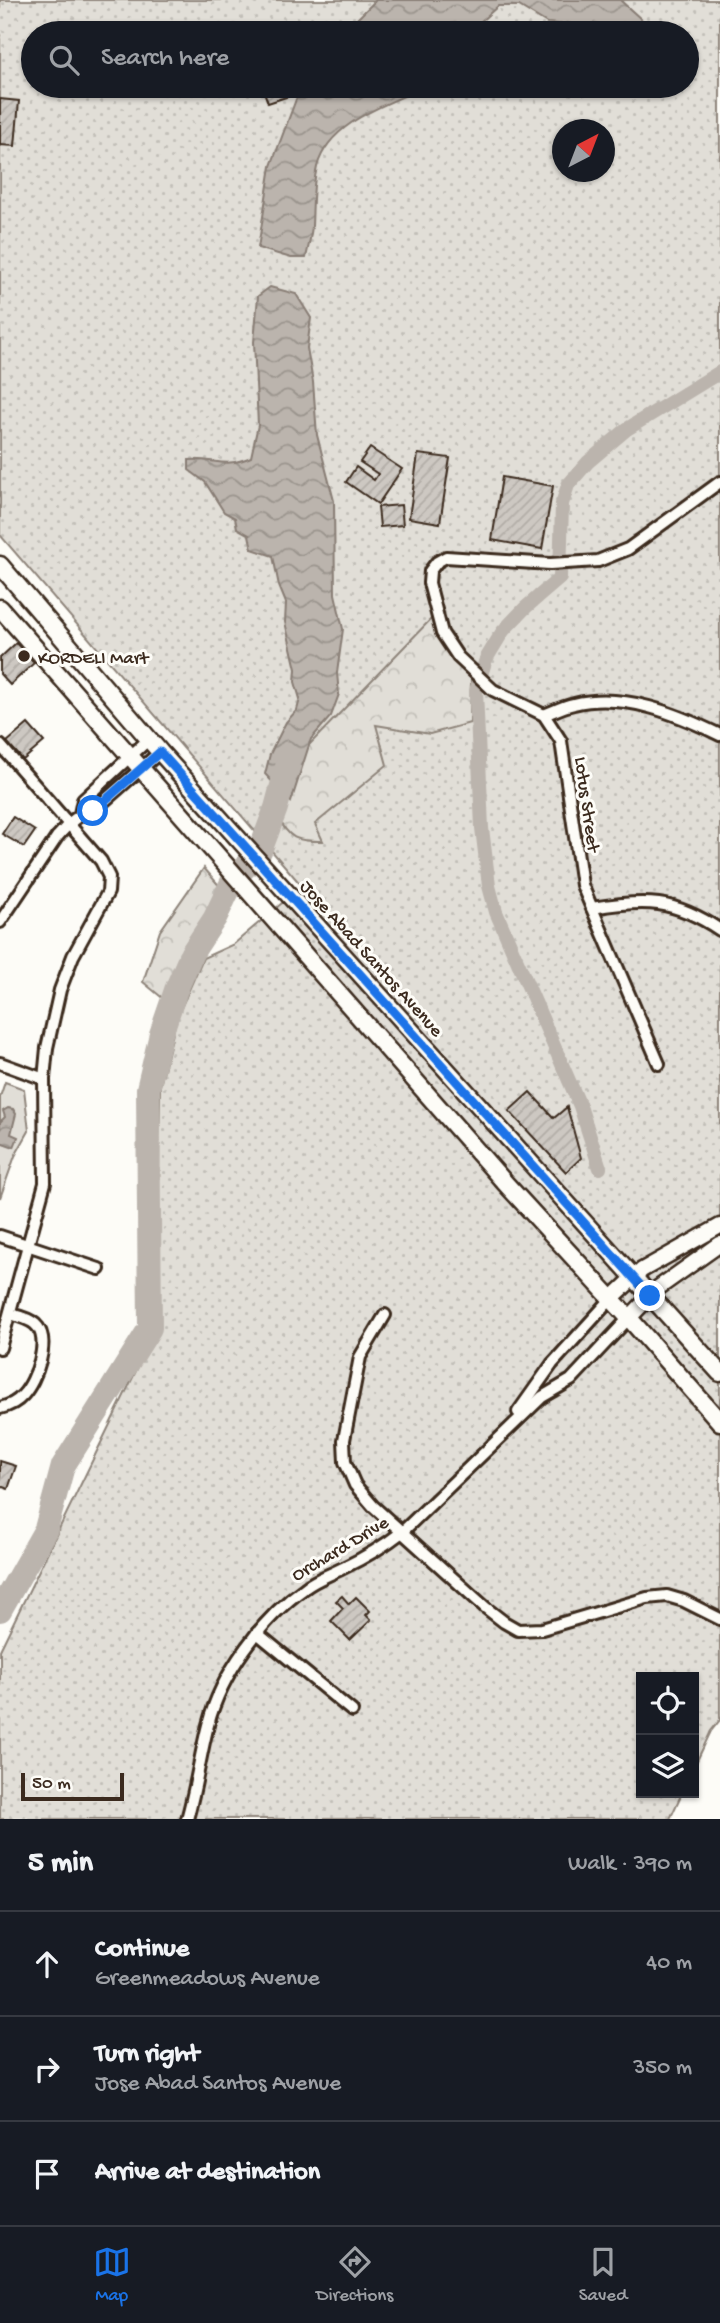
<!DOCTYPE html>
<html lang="en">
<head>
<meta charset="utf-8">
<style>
	body { margin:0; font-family:"Gochi Hand",sans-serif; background:#20242c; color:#f1f3f6 }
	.controls { position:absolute; right:21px; bottom:21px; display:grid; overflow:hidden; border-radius:0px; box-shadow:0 2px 5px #0004 }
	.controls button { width:63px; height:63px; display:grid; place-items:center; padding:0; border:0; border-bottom:2px solid #363941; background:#171b24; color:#f1f3f6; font:35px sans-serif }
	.compass { position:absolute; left:552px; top:119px; width:63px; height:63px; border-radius:50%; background:#171b24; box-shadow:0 2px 5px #0004; rotate:42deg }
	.scale { position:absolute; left:21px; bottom:18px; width:103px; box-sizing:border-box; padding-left:7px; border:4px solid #3b2a1e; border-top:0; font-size:19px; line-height:24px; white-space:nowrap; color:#3b2a1e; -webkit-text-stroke:5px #fdfcf7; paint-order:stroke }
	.stop { position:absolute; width:21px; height:21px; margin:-16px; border:5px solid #1a73e8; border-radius:50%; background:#fff }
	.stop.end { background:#1a73e8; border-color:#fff; box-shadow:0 2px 7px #0008 }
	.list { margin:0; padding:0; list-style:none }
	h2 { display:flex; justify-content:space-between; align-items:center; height:91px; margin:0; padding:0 28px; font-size:30px }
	h2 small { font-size:23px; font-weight:400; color:#9ea1a6 }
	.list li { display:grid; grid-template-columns:46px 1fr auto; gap:21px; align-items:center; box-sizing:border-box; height:105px; padding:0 28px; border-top:2px solid #363941 }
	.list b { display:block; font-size:26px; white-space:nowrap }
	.list p { margin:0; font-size:23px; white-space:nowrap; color:#9ea1a6 }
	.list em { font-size:23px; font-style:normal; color:#9ea1a6 }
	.icon { flex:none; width:38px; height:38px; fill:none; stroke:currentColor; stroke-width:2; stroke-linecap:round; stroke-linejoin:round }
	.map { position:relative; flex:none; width:720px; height:1819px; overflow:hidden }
	.search { position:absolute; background:#171b24; box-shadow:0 2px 5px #0004; left:21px; right:21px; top:21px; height:77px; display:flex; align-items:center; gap:18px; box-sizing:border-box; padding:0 24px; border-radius:38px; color:#9ea1a6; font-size:26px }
	.sheet { height:406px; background:#171b24 }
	nav { display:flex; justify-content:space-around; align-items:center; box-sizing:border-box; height:98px; border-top:2px solid #363941; background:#171b24; font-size:19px; color:#9ea1a6 }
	nav a { display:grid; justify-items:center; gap:4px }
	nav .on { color:#1a73e8 }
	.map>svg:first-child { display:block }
	.grass { fill:url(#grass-dots); stroke:#8e847a; stroke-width:2; fill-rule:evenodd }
	.forest { fill:url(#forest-crowns); stroke:#8e847a; stroke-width:2 }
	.park { fill:#e1ded7; stroke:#8e847a; stroke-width:2 }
	.water { fill:url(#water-waves); stroke:#887d74; stroke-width:2 }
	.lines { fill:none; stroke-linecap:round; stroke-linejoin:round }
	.canal { stroke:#bbb4ad; stroke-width:14 }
	.river { stroke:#bbb4ad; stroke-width:24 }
	.building { fill:url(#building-hatch); stroke:#3b2a1e; stroke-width:2 }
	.minor-casing { stroke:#3b2a1e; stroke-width:16 }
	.tertiary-casing { stroke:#3b2a1e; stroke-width:19 }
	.secondary-casing { stroke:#3b2a1e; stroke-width:21 }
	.minor { stroke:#fdfcf7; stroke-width:10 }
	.tertiary { stroke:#fdfcf7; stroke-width:14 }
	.secondary { stroke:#fdfcf7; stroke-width:16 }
	.route { stroke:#1a73e8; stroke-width:9 }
	.poi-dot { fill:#3b2a1e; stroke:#fdfcf7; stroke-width:2.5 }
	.labels { text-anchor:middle; stroke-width:6; stroke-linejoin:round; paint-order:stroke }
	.poi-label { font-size:19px; fill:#3b2a1e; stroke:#fdfcf7; text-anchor:start }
	.street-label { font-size:19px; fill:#3b2a1e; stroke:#fdfcf7 }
</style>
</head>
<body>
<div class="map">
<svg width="720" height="1819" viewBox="0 0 720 1819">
	<defs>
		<pattern id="grass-dots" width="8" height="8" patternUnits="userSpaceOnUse" patternTransform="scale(1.75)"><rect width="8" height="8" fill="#e1ded7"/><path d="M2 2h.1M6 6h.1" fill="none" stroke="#c2bfb8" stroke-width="1.8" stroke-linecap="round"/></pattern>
		<pattern id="forest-crowns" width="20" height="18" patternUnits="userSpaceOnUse" patternTransform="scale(1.75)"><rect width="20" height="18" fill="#e1ded7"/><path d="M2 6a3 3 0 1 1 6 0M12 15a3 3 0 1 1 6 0" fill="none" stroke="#c2bfb8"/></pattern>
		<pattern id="water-waves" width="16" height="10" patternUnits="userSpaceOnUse" patternTransform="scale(1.75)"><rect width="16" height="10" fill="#bbb4ad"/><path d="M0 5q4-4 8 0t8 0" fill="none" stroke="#99938c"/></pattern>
		<pattern id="building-hatch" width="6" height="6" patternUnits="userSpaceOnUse" patternTransform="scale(1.75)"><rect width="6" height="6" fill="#cdc8c2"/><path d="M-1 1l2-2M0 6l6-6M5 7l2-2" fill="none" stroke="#b1aca6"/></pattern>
	</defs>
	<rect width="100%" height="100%" fill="#fdfcf7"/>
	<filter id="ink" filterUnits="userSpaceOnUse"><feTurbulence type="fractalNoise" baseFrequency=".0143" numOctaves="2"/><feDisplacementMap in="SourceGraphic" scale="14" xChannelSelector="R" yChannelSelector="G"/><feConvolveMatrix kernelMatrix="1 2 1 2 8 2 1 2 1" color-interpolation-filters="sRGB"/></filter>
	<g filter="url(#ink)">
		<path class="grass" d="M0,0H720V1720L711,1731L694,1767V1677H641V1793H682L670,1819H0V1650L157,1328L160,1086L177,1017L203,958L234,944L302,886L0,535ZM33,33H687V86H33ZM562,130H604V172H562Z"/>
		<g class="forest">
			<path d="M432,618L453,659L471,678L470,723L430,734L376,725L387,765L315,824L323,841C296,841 289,840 277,815L309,745Z"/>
			<path d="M204,868L222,889L166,1001L143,982L160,931Z"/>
		</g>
		<path class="park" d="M5,1082L24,1089L29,1131L15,1156L0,1198V1097Z"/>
		<g class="water">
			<path d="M376,0H620L653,30V33H593L582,26L547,23L519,6H498L478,24L472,33H343Z"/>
			<path d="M301,86H427C389,104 329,121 317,167C312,187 313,206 312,226C311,237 308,248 306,258H291L258,248L271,166Z"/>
			<path d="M270,287L296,294L311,318L307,348L313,382L317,435L334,501L335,594L343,629L337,673L339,694L331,716L311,739L291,802L265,774L270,754L286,722L297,710L300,699L295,682L296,669L285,622L286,603L279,586L273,556L252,549L249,535L237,528L235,518L224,512L205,482L189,470V460C217,458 223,469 251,457L258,425L254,342L258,296Z"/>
			<path d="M8,1108L13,1109L16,1114L11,1134L18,1137L14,1147L0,1142V1122L5,1117L3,1111Z"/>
		</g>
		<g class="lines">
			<path class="canal" d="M600,1168L580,1106L496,912L489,886L482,828L476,691L486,659L503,631L525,608L560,578L562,504L568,485L588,462L627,429L720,372"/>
			<path class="river" d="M0,1610L46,1529L63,1466L150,1328L148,1089L161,1034L176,990L192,953L215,918L233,880L260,851L276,808L289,759"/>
		</g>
		<g class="building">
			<path d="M262,86H286L289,96L268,103Z"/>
			<path d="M0,99L19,101L15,146L0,145Z"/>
			<path d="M370,448L402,469L378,504L346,482L356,467L374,480L378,474L360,462Z"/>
			<path d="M418,454L450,458L440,523L409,518Z"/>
			<path d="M502,477L553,486L542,549L492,540Z"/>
			<path d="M401,505L403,525L380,527L378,507Z"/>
			<path d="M16,643L34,663L10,685L0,674V658Z"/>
			<path d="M28,724L44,742L23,760L7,742Z"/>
			<path d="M13,817L35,831L24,847L2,834Z"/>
			<path d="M530,1092L554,1118L567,1107L581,1158L566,1172L509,1111Z"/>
			<path d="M0,1461L16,1466L8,1489L0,1486Z"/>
			<path d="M342,1596L349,1604L356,1597L370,1611L366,1615L371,1620L350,1640L331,1621L343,1608L336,1601Z"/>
		</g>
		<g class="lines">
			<g class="minor-casing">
				<g id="minor">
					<path d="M544,715C554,711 564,706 574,704C624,692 677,714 720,735"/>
					<path d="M0,745L101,861L109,877L108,892L73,956L60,990L47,1048L44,1079L45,1183L0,1348"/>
					<path d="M80,814L83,800L149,739"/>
					<path d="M592,908C645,899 674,899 720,930"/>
					<path d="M0,922L57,837C69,824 75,815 93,811L160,752"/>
					<path d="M0,1063L44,1079"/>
					<path d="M659,1064L582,885L561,741L544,715L493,690L458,657L442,633L429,583L430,571L437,562L446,557L550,564L598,561L628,549L720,482"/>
					<path d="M0,1236L99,1269"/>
					<path d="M385,1315L360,1357L344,1440L345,1462L355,1485L373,1506L486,1608L504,1622L518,1630L542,1629L647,1598L667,1596L684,1601L720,1619"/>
					<path d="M0,1408C9,1406 17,1402 23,1395C36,1381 52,1339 35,1324C28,1318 18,1316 10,1314"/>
					<path d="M518,1412L552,1364L611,1299"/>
					<path d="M257,1633L352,1711"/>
					<path d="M187,1819C196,1788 200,1756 208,1725C221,1674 262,1618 305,1588C316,1579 330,1575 343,1568C364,1558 383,1547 402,1532L542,1397L571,1380L629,1318"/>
				</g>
			</g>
			<g class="tertiary-casing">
				<g id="tertiary">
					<path d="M611,1299L642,1270L720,1226"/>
					<path d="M629,1318L658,1288L720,1244"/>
				</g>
			</g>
			<g class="secondary-casing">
				<g id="secondary">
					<path d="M0,565L160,752L720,1373"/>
					<path d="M0,608L506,1184L629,1318L720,1422"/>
				</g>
			</g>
			<use href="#minor" class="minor"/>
			<use href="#tertiary" class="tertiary"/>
			<use href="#secondary" class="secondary"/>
		</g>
	</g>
	<g class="lines" filter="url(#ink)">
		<path class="route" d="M93,811L160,752L650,1296"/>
	</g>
	<circle class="poi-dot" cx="24" cy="656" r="7"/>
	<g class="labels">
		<g class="poi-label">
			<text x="38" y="663">KORDELI Mart</text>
		</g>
		<g class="street-label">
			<text transform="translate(589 804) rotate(82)" y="7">Lotus Street</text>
			<text transform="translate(373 957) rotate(48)" y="7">Jose Abad Santos Avenue</text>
			<text transform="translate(339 1547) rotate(-31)" y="7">Orchard Drive</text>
		</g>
	</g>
</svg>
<div class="controls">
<button><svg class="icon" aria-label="locate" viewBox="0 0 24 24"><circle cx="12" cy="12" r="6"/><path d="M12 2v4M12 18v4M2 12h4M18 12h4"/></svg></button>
<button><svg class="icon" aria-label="layers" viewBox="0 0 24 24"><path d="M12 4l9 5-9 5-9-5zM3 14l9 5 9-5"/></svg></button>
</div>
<svg class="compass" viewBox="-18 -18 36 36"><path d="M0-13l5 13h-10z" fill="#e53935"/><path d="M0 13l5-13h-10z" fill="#9ea1a6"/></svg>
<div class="scale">50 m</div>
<div class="stop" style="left:93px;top:811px"></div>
<div class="stop end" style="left:650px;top:1296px"></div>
<div class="search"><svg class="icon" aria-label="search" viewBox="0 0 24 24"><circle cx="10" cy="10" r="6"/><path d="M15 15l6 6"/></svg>Search here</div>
</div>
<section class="sheet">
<h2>5 min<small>Walk · 390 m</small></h2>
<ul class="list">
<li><svg class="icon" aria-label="ahead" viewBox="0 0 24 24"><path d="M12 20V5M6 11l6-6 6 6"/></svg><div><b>Continue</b><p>Greenmeadows Avenue</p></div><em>40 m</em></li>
<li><svg class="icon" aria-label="right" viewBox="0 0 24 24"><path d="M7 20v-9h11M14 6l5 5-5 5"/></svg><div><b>Turn right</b><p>Jose Abad Santos Avenue</p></div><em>350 m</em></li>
<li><svg class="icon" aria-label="arrive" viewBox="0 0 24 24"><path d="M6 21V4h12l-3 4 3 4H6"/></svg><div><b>Arrive at destination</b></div></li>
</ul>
</section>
<nav>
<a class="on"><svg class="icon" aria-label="map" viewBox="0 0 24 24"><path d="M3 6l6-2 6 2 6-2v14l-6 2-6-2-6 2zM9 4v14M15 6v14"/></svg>Map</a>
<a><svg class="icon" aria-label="directions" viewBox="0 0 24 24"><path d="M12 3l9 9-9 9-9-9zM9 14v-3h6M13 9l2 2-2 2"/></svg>Directions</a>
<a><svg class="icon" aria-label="saved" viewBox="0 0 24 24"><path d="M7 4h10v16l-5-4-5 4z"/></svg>Saved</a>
</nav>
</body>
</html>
